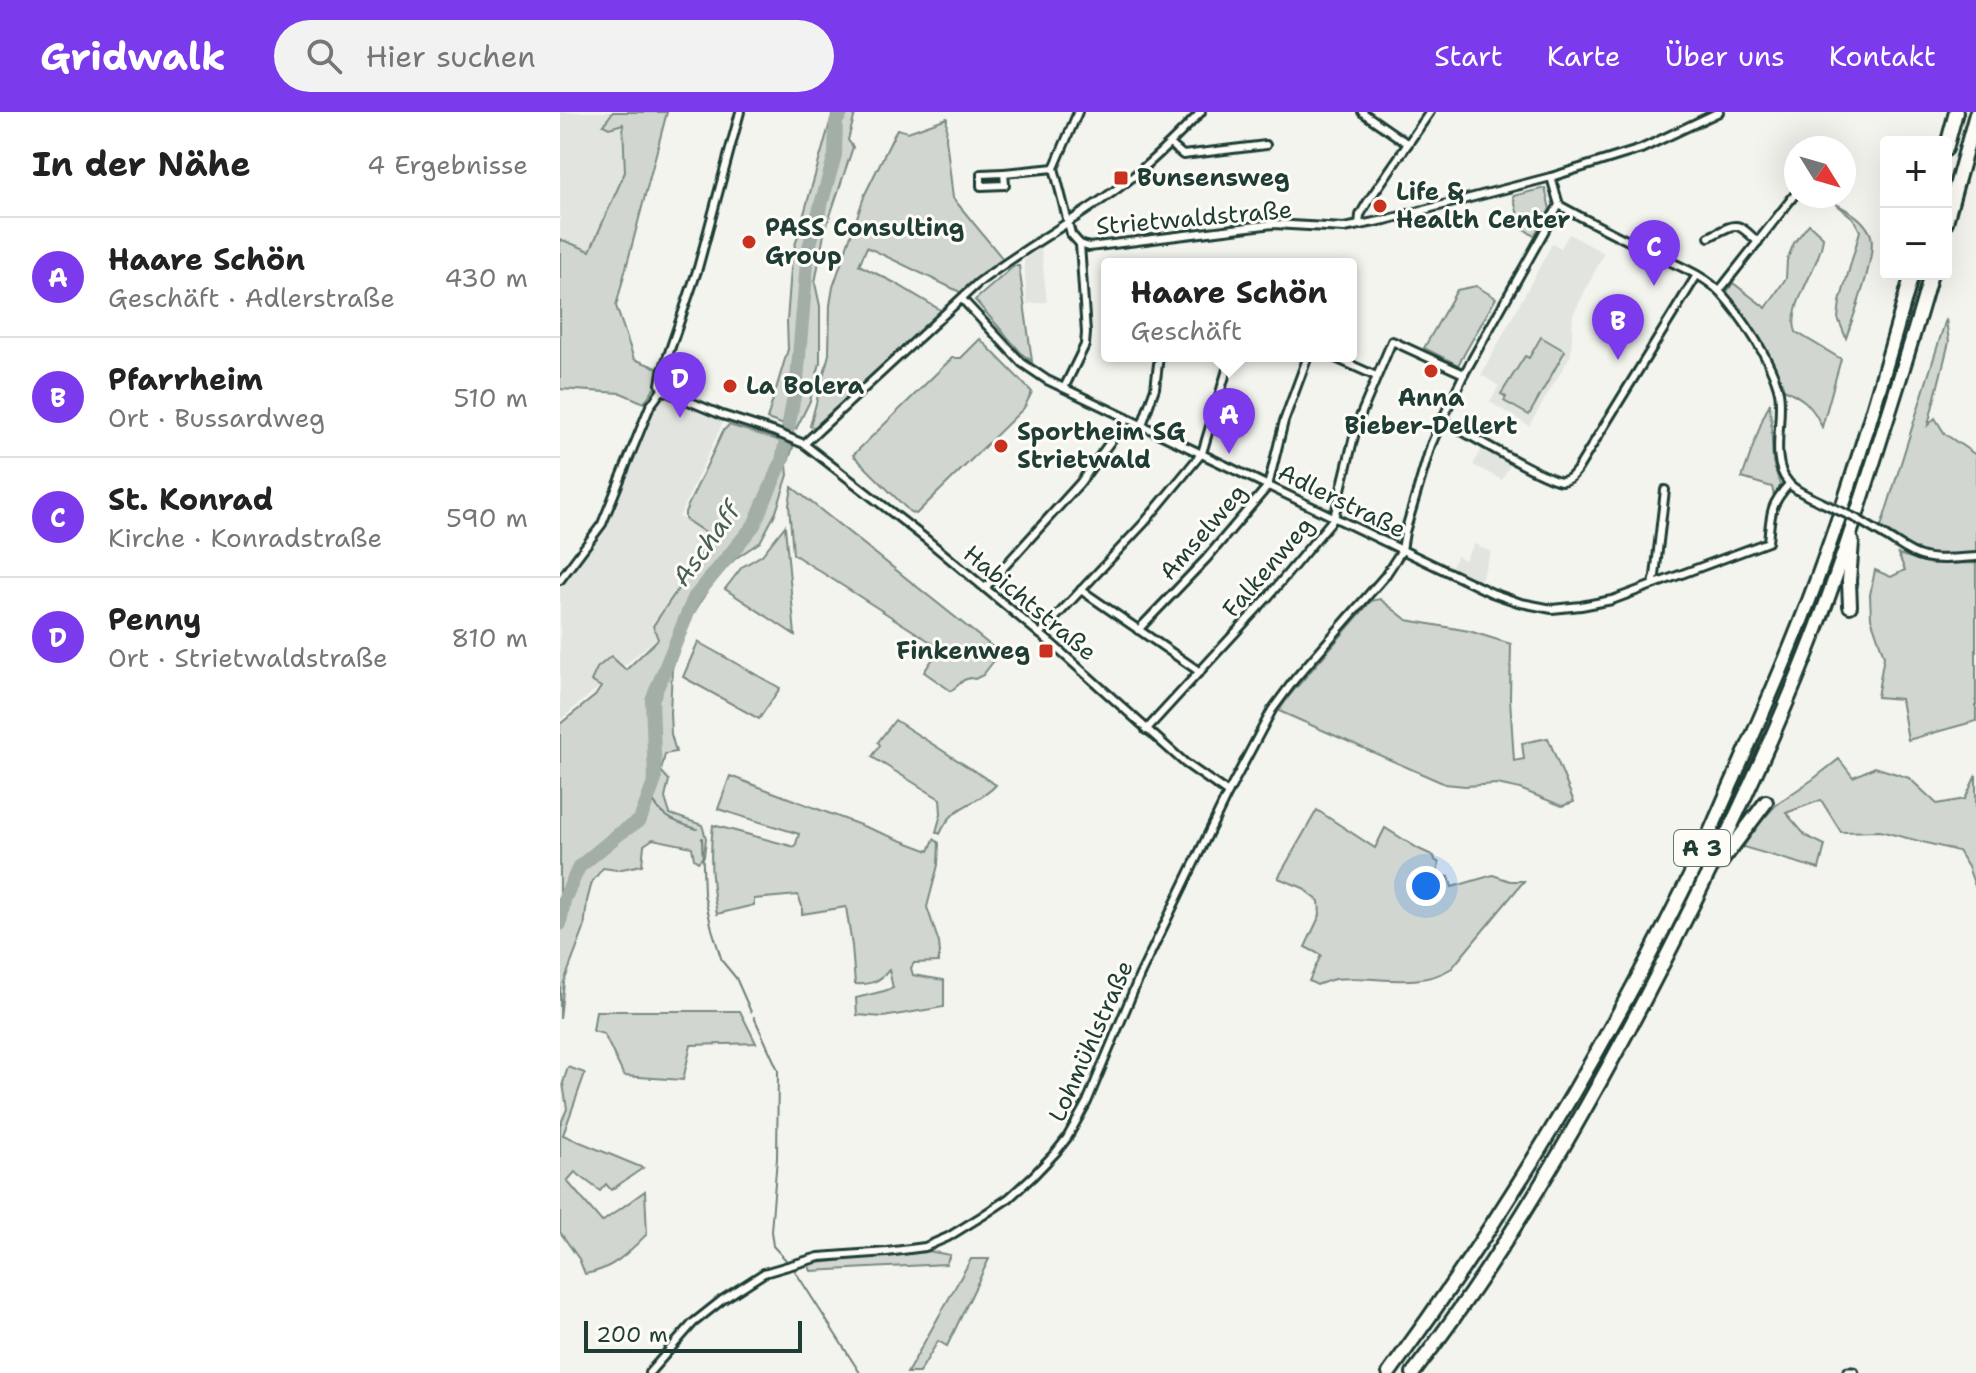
<!DOCTYPE html>
<html lang="de">
<head>
<meta charset="utf-8">
<style>
	body { margin:0; font-family:"Shantell Sans",sans-serif; background:#f2f2f2; color:#222 }
	.controls { position:absolute; right:24px; top:24px; display:grid; overflow:hidden; border-radius:8px; box-shadow:0 8px 32px #0002 }
	.controls button { width:72px; height:72px; display:grid; place-items:center; padding:0; border:0; border-bottom:2px solid #e0e0e0; background:#fff; color:#222; font:40px sans-serif }
	.compass { position:absolute; left:1224px; top:24px; width:72px; height:72px; border-radius:50%; background:#fff; box-shadow:0 8px 32px #0002; rotate:127deg }
	.scale { position:absolute; left:24px; bottom:20px; width:218px; box-sizing:border-box; padding-left:8px; border:4px solid #1f3d34; border-top:0; font-size:22px; line-height:28px; white-space:nowrap; color:#1f3d34; -webkit-text-stroke:6px #fdfcf7; paint-order:stroke }
	.you { position:absolute; left:866px; top:774px; width:28px; height:28px; margin:-20px; border:6px solid #fff; border-radius:50%; background:#1a73e8; box-shadow:0 0 0 12px #1a73e833 }
	.badge { display:grid; place-items:center; width:52px; height:52px; border-radius:50%; background:#7c3aed; color:#fff; font-size:26px; font-weight:700 }
	.pin { position:absolute; translate:-50% -66px; filter:drop-shadow(0 2px 4px #0008) }
	.pin::after { content:''; position:absolute; top:42px; width:28px; height:24px; background:inherit; clip-path:polygon(0 0,100% 0,50% 100%) }
	.popup { position:absolute; left:541px; top:146px; width:256px; height:104px; box-sizing:border-box; display:grid; place-content:center; border-radius:8px; background:#fff; filter:drop-shadow(0 2px 6px #0005); font-size:26px; white-space:nowrap; color:#767676 }
	.popup b { font-size:30px; color:#222 }
	.popup::after { content:''; position:absolute; left:50%; top:100%; margin-left:-16px; border:16px solid transparent; border-top-color:#fff }
	.list { margin:0; padding:0; list-style:none }
	h2 { display:flex; justify-content:space-between; align-items:center; height:104px; margin:0; padding:0 32px; font-size:34px }
	h2 small { font-size:26px; font-weight:400; color:#767676 }
	.list li { display:grid; grid-template-columns:52px 1fr auto; gap:24px; align-items:center; box-sizing:border-box; height:120px; padding:0 32px; border-top:2px solid #e0e0e0 }
	.list b { display:block; font-size:30px; white-space:nowrap }
	.list p { margin:0; font-size:26px; white-space:nowrap; color:#767676 }
	.list em { font-size:26px; font-style:normal; color:#767676 }
	.icon { flex:none; width:44px; height:44px; fill:none; stroke:currentColor; stroke-width:2; stroke-linecap:round; stroke-linejoin:round }
	.map { position:relative; flex:none; width:1416px; height:1261px; overflow:hidden }
	header { display:flex; align-items:center; gap:48px; box-sizing:border-box; height:112px; padding:0 40px; background:#7c3aed; color:#fff }
	header strong { font-size:38px }
	nav { display:flex; gap:44px; margin-inline-start:auto; font-size:28px }
	.search { width:560px; height:72px; background:#f2f2f2; display:flex; align-items:center; gap:20px; box-sizing:border-box; padding:0 28px; border-radius:44px; color:#767676; font-size:30px }
	main { display:flex }
	aside { flex:1; background:#fff }
	.map>svg:first-child { display:block }
	.built { fill:#e2e5df }
	.green { fill:#d1d6d1; stroke:#788a82; stroke-width:2 }
	.lines { fill:none; stroke-linecap:round; stroke-linejoin:round }
	.stream { stroke:#6e8179; stroke-width:2 }
	.river { stroke:#a3aea7; stroke-width:14 }
	.street-casing { stroke:#1f3d34; stroke-width:12 }
	.secondary-casing { stroke:#1f3d34; stroke-width:15 }
	.highway-casing { stroke:#1f3d34; stroke-width:18 }
	.street { stroke:#fdfcf7; stroke-width:6 }
	.secondary { stroke:#fdfcf7; stroke-width:9 }
	.highway { stroke:#fdfcf7; stroke-width:12 }
	.street-bridge-casing { stroke:#1f3d34; stroke-width:12; stroke-linecap:butt }
	.street-bridge { stroke:#fdfcf7; stroke-width:6 }
	.poi-dot { fill:#c8321e; stroke:#fdfcf7; stroke-width:3 }
	.labels { text-anchor:middle; stroke-width:6; stroke-linejoin:round; paint-order:stroke }
	.shield { fill:#fdfcf7; stroke:#62766e; stroke-width:2 }
	.shield-label { font-size:22px; font-weight:bold; fill:#1f3d34 }
	.poi-label { font-size:24px; font-weight:bold; fill:#1f3d34; stroke:#fdfcf7; text-anchor:start }
	.street-label { font-size:24px; fill:#1f3d34; stroke:#fdfcf7 }
	.water-label { font-size:26px; font-style:italic; fill:#475f56; stroke:#fdfcf7 }
</style>
</head>
<body>
<header>
<strong>Gridwalk</strong>
<div class="search"><svg class="icon" aria-label="search" viewBox="0 0 24 24"><circle cx="10" cy="10" r="6"/><path d="M15 15l6 6"/></svg>Hier suchen</div>
<nav><a>Start</a><a>Karte</a><a>Über uns</a><a>Kontakt</a></nav>
</header>
<main>
<aside>
<h2>In der Nähe<small>4 Ergebnisse</small></h2>
<ul class="list">
<li><span class="badge">A</span><div><b>Haare Schön</b><p>Geschäft · Adlerstraße</p></div><em>430 m</em></li>
<li><span class="badge">B</span><div><b>Pfarrheim</b><p>Ort · Bussardweg</p></div><em>510 m</em></li>
<li><span class="badge">C</span><div><b>St. Konrad</b><p>Kirche · Konradstraße</p></div><em>590 m</em></li>
<li><span class="badge">D</span><div><b>Penny</b><p>Ort · Strietwaldstraße</p></div><em>810 m</em></li>
</ul>
</aside>
<div class="map">
<svg width="1416" height="1261" viewBox="0 0 1416 1261">
	<rect width="100%" height="100%" fill="#f4f4ef"/>
	<filter id="ink" filterUnits="userSpaceOnUse"><feTurbulence type="fractalNoise" baseFrequency=".0125" numOctaves="2"/><feDisplacementMap in="SourceGraphic" scale="16" xChannelSelector="R" yChannelSelector="G"/><feConvolveMatrix kernelMatrix="1 2 1 2 8 2 1 2 1" color-interpolation-filters="sRGB"/></filter>
	<g filter="url(#ink)">
		<g class="built">
			<path d="M0,0H53L44,13L63,12L65,60L30,139L0,127Z"/>
			<path d="M1009,122L1044,141L1013,203L1011,243L969,314L930,290L939,274L921,263L992,132L1001,136Z"/>
			<path d="M481,135L487,190L467,192L464,148Z"/>
			<path d="M92,274L165,306L119,405L153,423L91,514L99,524L0,608V464L34,418L40,404L67,333Z"/>
			<path d="M922,336L951,351L942,368L913,353Z"/>
			<path d="M914,432L931,440L920,470L891,456L897,444L905,448Z"/>
		</g>
		<g class="green">
			<path d="M53,0H107L56,194L74,247L97,256L96,273L84,291L61,281L0,277V127L30,139L65,60L63,12L49,16L43,13Z"/>
			<path d="M273,0H291L295,2L288,28L293,35L264,122L255,171L260,194V251L250,289L236,317L207,307L228,237L227,209L232,144Z"/>
			<path d="M387,6L386,26L393,86L443,147L402,181L307,135L299,153L335,171L382,199L268,307L256,316L250,314L269,242L270,193L273,175L305,82L337,17L348,20Z"/>
			<path d="M985,76L990,97L974,124L961,115L953,84Z"/>
			<path d="M1276,92C1289,99 1303,106 1310,121C1319,139 1293,205 1286,226L1278,206L1280,190L1300,119L1293,106Z"/>
			<path d="M1249,112L1263,125C1261,154 1226,195 1236,220L1281,247L1262,315C1251,291 1243,286 1220,275C1212,238 1190,210 1167,180L1173,171L1206,196L1226,166L1227,148L1234,131Z"/>
			<path d="M454,154H459L472,249L463,243L415,188Z"/>
			<path d="M916,174L936,186L898,253L864,236L897,178Z"/>
			<path d="M1386,207L1389,230L1368,313L1375,306L1385,322L1416,343V442C1397,443 1373,446 1356,437C1344,431 1333,422 1321,415Z"/>
			<path d="M981,225L1005,239L969,303L944,289L946,285L941,282L965,244L969,246Z"/>
			<path d="M420,227L472,280L464,296L356,402L350,400L293,343L392,246H401Z"/>
			<path d="M1210,291L1213,350L1221,376L1214,384L1212,375L1182,366L1203,306Z"/>
			<path d="M169,313L215,327L233,335L227,353L228,363L216,400L200,430L176,446L153,469L125,516L112,557L110,601L111,622L116,640L105,642L101,659L109,668L105,686L110,702L142,713L146,726L144,744L138,750L134,747L132,735L93,727L84,733L82,753L57,758L43,756L32,770L27,789L24,817L4,870L0,907V612L35,584L41,575L31,569L37,556L51,544L66,558L98,527L93,514L144,438L147,422L125,407V400L163,319Z"/>
			<path d="M232,375L440,541L423,563L415,567L410,566L404,568L391,579L364,560L380,536L233,442L229,393Z"/>
			<path d="M225,414L235,523L165,477L182,455L202,443Z"/>
			<path d="M1338,442L1371,452L1416,451V609L1348,628L1341,587L1317,585L1324,544L1311,506L1310,483L1315,458L1331,465L1345,458Z"/>
			<path d="M820,487L847,508L909,519L951,532L950,586L954,649L964,647L962,631L988,626L1014,690L1002,694L960,677L937,672L905,674L885,672L719,599L729,584L811,489Z"/>
			<path d="M138,530L220,576L199,607L123,565Z"/>
			<path d="M335,608L436,673C416,695 394,690 380,722L376,720L381,702L380,687L312,645L320,633L318,630Z"/>
			<path d="M1279,647L1293,665L1315,655L1349,666L1377,692L1405,687L1416,663V777L1408,755L1398,739L1320,719L1281,720L1261,688L1226,701L1246,724L1265,733L1259,757L1183,735L1195,716L1218,691L1252,668Z"/>
			<path d="M170,664L369,739L374,727L379,731L378,753L367,795L379,831L380,841L378,850L354,851L351,856L353,863L384,868V895L323,905L297,903L296,886L324,879L333,876L329,858C319,870 310,873 295,872L292,834L286,795L242,802V794L238,783L194,787V793L157,802C151,771 149,744 153,713L235,735L239,722L158,697Z"/>
			<path d="M757,698L815,736L825,716L859,737L874,744L875,748L879,751L877,763L889,765L892,775L933,763L950,769H964L892,856C856,879 813,862 775,867C769,868 763,871 757,873L749,869L761,843L745,835L760,803L759,789L741,775L718,766Z"/>
			<path d="M36,899H180L196,931L131,933L123,968L64,964L44,922L33,919Z"/>
			<path d="M8,955L25,961L3,1023L83,1056L51,1078L46,1072L40,1079L15,1060L7,1069L42,1110L85,1079L87,1122C69,1140 52,1158 25,1162L19,1147L0,1120V1013L7,997L3,971Z"/>
			<path d="M368,1139L390,1143L386,1152L251,1159L248,1152Z"/>
			<path d="M411,1147H429L387,1234L378,1229L359,1261H347Z"/>
		</g>
		<g class="lines">
			<g class="stream">
				<path d="M89,682C100,705 114,710 137,717"/>
				<path d="M142,726L144,782L152,817L162,849L176,866L191,900"/>
				<path d="M194,905L218,958L217,1046L211,1119L213,1134L226,1148"/>
				<path d="M235,1159L300,1261"/>
			</g>
			<path class="river" d="M0,812L4,788L19,755L59,722L80,708L95,668L92,588L134,486L194,413L222,349L237,268L248,139L275,43L276,10L282,0"/>
			<g class="street-casing">
				<g id="street">
					<path d="M518,0L494,56L511,122L520,132L529,135L713,112L784,116L825,108L991,65L1081,37L1159,0"/>
					<path d="M802,0L848,32"/>
					<path d="M610,32L623,43L706,33"/>
					<path d="M444,61L445,73L421,74V62Z"/>
					<path d="M444,61L494,56"/>
					<path d="M999,93C1031,111 1064,127 1097,143C1118,154 1144,163 1160,180C1182,204 1212,249 1219,280C1224,307 1209,348 1228,370C1233,377 1241,380 1248,384"/>
					<path d="M799,113L800,103L807,91L870,0"/>
					<path d="M1149,125C1177,111 1175,108 1198,130"/>
					<path d="M1159,179L1236,81"/>
					<path d="M402,187L462,251L487,268L932,481L961,491L992,497L1021,494L1052,488L1208,430C1211,402 1209,394 1229,372"/>
					<path d="M771,244L816,264"/>
					<path d="M504,276L525,233L526,221L520,132"/>
					<path d="M102,278L162,303L215,320L244,332L366,427L492,532L625,651L668,681"/>
					<path d="M102,278L100,272L102,261L138,156L180,0"/>
					<path d="M882,308C901,318 988,370 1002,369C1010,368 1013,363 1017,358L1137,163"/>
					<path d="M582,313L595,276L599,244"/>
					<path d="M244,332L418,171C465,135 518,107 565,71C592,50 617,25 641,0"/>
					<path d="M1325,424C1337,431 1350,442 1364,445C1381,449 1399,446 1416,445"/>
					<path d="M0,468L42,412L90,294L102,278"/>
					<path d="M1093,472L1095,464L1105,378"/>
					<path d="M425,476L520,371L567,307"/>
					<path d="M521,478L640,560"/>
					<path d="M578,518L646,447L708,374L724,309L748,244"/>
					<path d="M480,522L584,411L642,341L671,244"/>
					<path d="M586,618L708,485L774,406L797,312L832,229L904,262"/>
					<path d="M89,1261L133,1211L162,1188L204,1161L259,1145L327,1140L365,1135L388,1125L422,1104L449,1086L473,1064L496,1040L507,1026L527,990L580,863L668,681L712,598L735,567L825,464L842,438L845,420L871,333L882,308L904,262L999,93L991,65"/>
				</g>
			</g>
			<g class="secondary-casing">
				<path id="secondary" d="M1288,1261H1293"/>
			</g>
			<g class="highway-casing">
				<g id="highway">
					<path d="M1386,37L1396,0"/>
					<path d="M1386,110L1416,2"/>
					<path d="M1290,494L1289,469L1292,430"/>
					<path d="M1161,750L1206,690"/>
					<path d="M829,1261C941,1109 1039,947 1123,778C1142,742 1157,703 1174,666C1203,600 1232,535 1257,467C1294,367 1323,265 1352,162"/>
					<path d="M853,1261C943,1144 1017,1016 1085,886C1144,773 1200,659 1247,541C1275,471 1298,399 1321,326C1338,272 1356,217 1371,162"/>
				</g>
			</g>
			<use href="#street" class="street"/>
			<use href="#secondary" class="secondary"/>
			<use href="#highway" class="highway"/>
			<g class="street-bridge-casing">
				<path id="street-bridge" d="M1248,384L1297,407L1325,424"/>
			</g>
			<use href="#street-bridge" class="street-bridge"/>
		</g>
	</g>
	<g class="poi-dot">
		<rect x="553" y="58" width="16" height="16" rx="4"/>
		<circle cx="820" cy="94" r="8"/>
		<circle cx="189" cy="130" r="8"/>
		<circle cx="871" cy="259" r="8"/>
		<circle cx="170" cy="274" r="8"/>
		<circle cx="441" cy="334" r="8"/>
		<rect x="478" y="531" width="16" height="16" rx="4"/>
	</g>
	<g class="labels">
		<rect class="shield" x="1114" y="718" width="56" height="36" rx="6"/>
		<g class="shield-label">
			<text x="1142" y="744">A 3</text>
		</g>
		<g class="poi-label">
			<text x="577" y="74">Bunsensweg</text>
			<text x="836" y="88">Life &amp;<tspan x="836" dy="28">Health Center</tspan></text>
			<text x="205" y="124">PASS Consulting<tspan x="205" dy="28">Group</tspan></text>
			<text x="186" y="282">La Bolera</text>
			<text x="871" y="294" text-anchor="middle">Anna<tspan x="871" dy="28">Bieber-Dellert</tspan></text>
			<text x="457" y="328">Sportheim SG<tspan x="457" dy="28">Strietwald</tspan></text>
			<text x="470" y="547" text-anchor="end">Finkenweg</text>
		</g>
		<g class="street-label">
			<text transform="translate(634 106) rotate(-5)" y="8">Strietwaldstraße</text>
			<text transform="translate(782 389) rotate(26)" y="8">Adlerstraße</text>
			<text transform="translate(643 420) rotate(-49)" y="8">Amselweg</text>
			<text transform="translate(708 455) rotate(-49)" y="8">Falkenweg</text>
			<text transform="translate(470 491) rotate(40)" y="8">Habichtstraße</text>
			<text transform="translate(531 929) rotate(-66)" y="8">Lohmühlstraße</text>
		</g>
		<g class="water-label">
			<text transform="translate(146 432) rotate(-54)" y="9">Aschaff</text>
		</g>
	</g>
</svg>
<div class="controls">
<button>+</button>
<button>−</button>
</div>
<svg class="compass" viewBox="-18 -18 36 36"><path d="M0-13l5 13h-10z" fill="#e53935"/><path d="M0 13l5-13h-10z" fill="#767676"/></svg>
<div class="scale">200 m</div>
<div class="you"></div>
<div class="pin badge" style="left:669px;top:342px">A</div>
<div class="popup"><b>Haare Schön</b>Geschäft</div>
<div class="pin badge" style="left:1058px;top:248px">B</div>
<div class="pin badge" style="left:1094px;top:174px">C</div>
<div class="pin badge" style="left:120px;top:306px">D</div>
</div>
</main>
</body>
</html>
